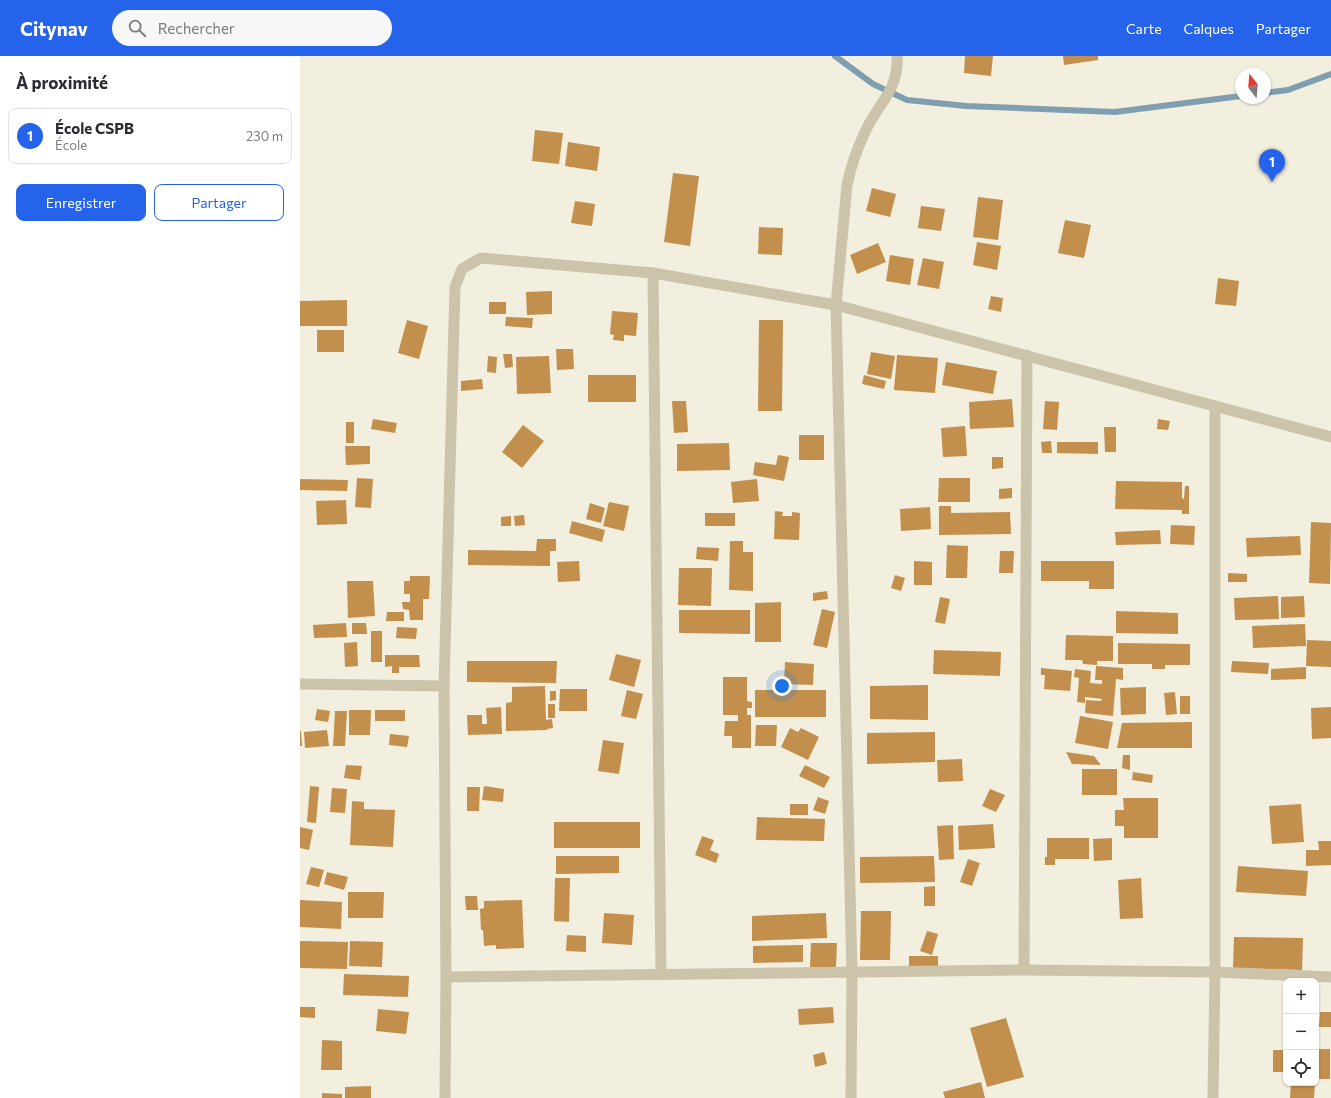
<!DOCTYPE html>
<html lang="fr">
<head>
<meta charset="utf-8">
<style>
	body { margin:0; font-family:Commissioner,sans-serif; background:#f7f7f7; color:#2b2b33 }
	.controls { position:absolute; right:12px; bottom:12px; display:grid; overflow:hidden; border-radius:8px; box-shadow:0 1px 3px #0004 }
	.controls button { width:36px; height:36px; display:grid; place-items:center; padding:0; border:0; border-bottom:1px solid #e1e1e2; background:#fff; color:#2b2b33; font:20px sans-serif }
	.compass { position:absolute; left:935px; top:12px; width:36px; height:36px; border-radius:50%; background:#fff; box-shadow:0 1px 3px #0004; rotate:344deg }
	.you { position:absolute; left:482px; top:630px; width:14px; height:14px; margin:-10px; border:3px solid #fff; border-radius:50%; background:#1a73e8; box-shadow:0 0 0 6px #1a73e833 }
	.badge { display:grid; place-items:center; width:26px; height:26px; border-radius:50%; background:#2563eb; color:#fff; font-size:13px; font-weight:700 }
	.pin { position:absolute; translate:-50% -33px; filter:drop-shadow(0 1px 2px #0008) }
	.pin::after { content:''; position:absolute; top:21px; width:14px; height:12px; background:inherit; clip-path:polygon(0 0,100% 0,50% 100%) }
	.list { margin:0; padding:0; list-style:none }
	h2 { display:flex; justify-content:space-between; align-items:center; height:52px; margin:0; padding:0 16px; font-size:17px }
	h2 small { font-size:13px; font-weight:400; color:#7c7c81 }
	.list li { display:grid; grid-template-columns:26px 1fr auto; gap:12px; align-items:center; box-sizing:border-box; height:56px; margin:0 8px 8px; padding:0 8px; border:1px solid #e1e1e2; border-radius:8px }
	.list b { display:block; font-size:15px; white-space:nowrap }
	.list p { margin:0; font-size:13px; white-space:nowrap; color:#7c7c81 }
	.list em { font-size:13px; font-style:normal; color:#7c7c81 }
	.actions { display:flex; gap:8px; padding:12px 16px }
	.actions a { flex:1; padding:9px 0; border:1px solid #2563eb; border-radius:8px; text-align:center; font-size:14px; color:#2563eb }
	.actions .main { background:#2563eb; color:#fff }
	.icon { flex:none; width:22px; height:22px; fill:none; stroke:currentColor; stroke-width:2; stroke-linecap:round; stroke-linejoin:round }
	.map { position:relative; flex:none; width:1031px; height:1042px; overflow:hidden }
	header { display:flex; align-items:center; gap:24px; box-sizing:border-box; height:56px; padding:0 20px; background:#2563eb; color:#fff }
	header strong { font-size:19px }
	nav { display:flex; gap:22px; margin-inline-start:auto; font-size:14px }
	.search { width:280px; height:36px; background:#f7f7f7; display:flex; align-items:center; gap:10px; box-sizing:border-box; padding:0 14px; border-radius:22px; color:#7c7c81; font-size:15px }
	main { display:flex }
	aside { flex:1; background:#fff }
	.map>svg:first-child { display:block }
	.lines { fill:none; stroke-linecap:round; stroke-linejoin:round }
	.stream { stroke:#7f9eaf; stroke-width:6 }
	.building { fill:#c38f4d }
	.minor { stroke:#cbc4ab; stroke-width:11 }
</style>
</head>
<body>
<header>
<strong>Citynav</strong>
<div class="search"><svg class="icon" aria-label="search" viewBox="0 0 24 24"><circle cx="10" cy="10" r="6"/><path d="M15 15l6 6"/></svg>Rechercher</div>
<nav><a>Carte</a><a>Calques</a><a>Partager</a></nav>
</header>
<main>
<aside>
<h2>À proximité<small></small></h2>
<ul class="list">
<li><span class="badge">1</span><div><b>École CSPB</b><p>École</p></div><em>230 m</em></li>
</ul>
<div class="actions"><a class="main">Enregistrer</a><a>Partager</a></div>
</aside>
<div class="map">
<svg width="1031" height="1042" viewBox="0 0 1031 1042">
	<rect width="100%" height="100%" fill="#f2efdf"/>
	<g class="lines">
		<g class="stream">
			<path d="M535,0L573,28L607,44L666,50L815,56L941,40"/>
			<path d="M965,37L988,34L1031,18"/>
		</g>
	</g>
	<g class="building">
		<path d="M665,0H693L691,20L664,17Z"/>
		<path d="M763,0H798V4L764,9Z"/>
		<path d="M235,74L263,77L259,108L232,105Z"/>
		<path d="M268,86L300,91L297,115L265,110Z"/>
		<path d="M373,117L399,120L390,190L364,186Z"/>
		<path d="M572,132L596,138L590,161L566,155Z"/>
		<path d="M678,141L703,144L698,184L673,181Z"/>
		<path d="M275,145L295,148L292,170L271,167Z"/>
		<path d="M621,150L645,153L641,175L618,172Z"/>
		<path d="M765,164L791,169L784,202L758,197Z"/>
		<path d="M459,171L483,172L482,199L458,198Z"/>
		<path d="M677,186L701,190L697,214L673,209Z"/>
		<path d="M578,187L586,206L557,218L550,199Z"/>
		<path d="M590,199L614,203L610,229L586,225Z"/>
		<path d="M623,202L644,206L639,233L617,229Z"/>
		<path d="M918,222L939,225L936,250L915,248Z"/>
		<path d="M252,235V258L227,259L226,236Z"/>
		<path d="M691,240L703,242L701,256L688,253Z"/>
		<path d="M47,244V270H0V245Z"/>
		<rect x="189" y="246" width="17" height="12"/>
		<path d="M312,255L338,257L336,280L324,279V285L313,284L314,279L310,278Z"/>
		<path d="M206,261L233,262L232,272L205,270Z"/>
		<path d="M107,264L128,270L119,303L98,297Z"/>
		<path d="M459,264H483L482,355H458Z"/>
		<rect x="17" y="274" width="27" height="22"/>
		<path d="M256,293H273L274,313L257,314Z"/>
		<path d="M571,296L595,300L591,323L567,318Z"/>
		<path d="M203,298H212L213,311L205,312Z"/>
		<path d="M597,299L638,302L635,337L594,334Z"/>
		<path d="M188,300L197,301L196,317L187,316Z"/>
		<path d="M249,300L251,337L217,338L216,301Z"/>
		<path d="M646,306L697,315L693,338L642,329Z"/>
		<rect x="288" y="319" width="48" height="27"/>
		<path d="M564,319L586,325L584,333L562,328Z"/>
		<path d="M182,323L183,333L161,335V325Z"/>
		<path d="M712,343L714,371L670,373L669,346Z"/>
		<path d="M372,345H386L388,376L374,377Z"/>
		<path d="M745,345L759,346L757,374L743,373Z"/>
		<path d="M73,363L97,367L95,377L71,373Z"/>
		<path d="M858,363L870,365L868,374L857,373Z"/>
		<rect x="46" y="366" width="8" height="21"/>
		<path d="M223,369L244,385L222,412L202,396Z"/>
		<path d="M665,370L667,400L643,401L641,372Z"/>
		<path d="M804,371H816V396H805Z"/>
		<rect x="499" y="379" width="25" height="25"/>
		<path d="M751,385L752,397H742L741,386Z"/>
		<path d="M757,386H798V398L757,397Z"/>
		<path d="M429,387L430,414L377,415V388Z"/>
		<path d="M45,390H70V408L46,409Z"/>
		<path d="M478,399L489,401L484,425L453,419L455,406L476,409Z"/>
		<path d="M692,401H703V412L692,413Z"/>
		<path d="M57,422L73,423L71,452L55,451Z"/>
		<path d="M639,422H670V446H638Z"/>
		<path d="M0,423L48,424L47,435L0,434Z"/>
		<path d="M457,423L459,445L433,447L431,426Z"/>
		<path d="M816,425L882,426V442L884,443L885,430H889V458H882V454L815,453Z"/>
		<path d="M712,432V442L699,443V433Z"/>
		<path d="M46,444L47,468L17,469L16,445Z"/>
		<path d="M309,446L329,450L324,475L303,470Z"/>
		<path d="M290,447L305,452L301,467L286,463Z"/>
		<path d="M639,450H651V457L710,456L711,478L639,479Z"/>
		<path d="M630,451L631,473L601,475L600,453Z"/>
		<path d="M475,455L483,456L482,460H492V456L500,457L499,484L474,483Z"/>
		<rect x="405" y="457" width="30" height="13"/>
		<path d="M224,459L225,469L215,470L214,460Z"/>
		<path d="M211,460V470H201V461Z"/>
		<path d="M272,465L305,474L302,486L269,477Z"/>
		<path d="M1011,466L1031,467L1030,528L1009,527Z"/>
		<path d="M871,469L895,470L894,489L870,488Z"/>
		<path d="M860,474L861,488L816,489L815,476Z"/>
		<path d="M1000,480L1001,499L947,501L946,482Z"/>
		<path d="M237,483H256V495H250V510L168,509V494L236,495Z"/>
		<path d="M430,485H443V496H453V535L429,534Z"/>
		<path d="M647,489L668,490L667,522H646Z"/>
		<path d="M397,491L419,492L418,505L396,503Z"/>
		<path d="M700,495H714L713,517H699Z"/>
		<path d="M279,505L280,525L258,526L257,506Z"/>
		<path d="M614,505L632,506V529H614Z"/>
		<path d="M741,505H814V533H789V525H741Z"/>
		<path d="M379,512H412L411,550L378,549Z"/>
		<path d="M928,517L947,518V526H928Z"/>
		<path d="M595,519L605,522L601,535L591,532Z"/>
		<path d="M110,520H130L129,543H123V564H110L109,554L103,553L102,546H110V538H104V525H110Z"/>
		<path d="M47,525H73L75,560L48,562Z"/>
		<path d="M527,535L528,543L513,545V537Z"/>
		<path d="M978,540L979,563L935,564L934,542Z"/>
		<path d="M1004,540L1005,561L981,562V541Z"/>
		<path d="M640,541L650,543L645,568L635,566Z"/>
		<path d="M481,546V586H455V547Z"/>
		<path d="M522,553L535,556L527,592L513,589Z"/>
		<path d="M379,554H450V578L379,577Z"/>
		<path d="M816,555L878,557V578L816,577Z"/>
		<path d="M87,556H104V565H86Z"/>
		<path d="M46,567L47,581L14,582L13,569Z"/>
		<path d="M52,567H66L67,578H52Z"/>
		<path d="M1005,568L1006,590L953,592L952,570Z"/>
		<path d="M97,571L117,572L116,583L96,582Z"/>
		<rect x="71" y="575" width="11" height="31"/>
		<path d="M766,579L813,580V605H797V609L783,608L782,604H765Z"/>
		<path d="M1007,584L1031,585V611L1006,610Z"/>
		<path d="M57,586L58,610L45,611L44,587Z"/>
		<path d="M818,587L890,588V609H865V613H852V608H818Z"/>
		<path d="M634,594L701,596L700,620L633,618Z"/>
		<path d="M316,598L341,604L334,631L309,624Z"/>
		<path d="M85,599H119L120,611H99V617H92V610L85,611Z"/>
		<path d="M167,605H257L256,627L167,626Z"/>
		<path d="M932,605L969,607L968,618L931,616Z"/>
		<path d="M485,606L514,608L513,629L484,628Z"/>
		<path d="M796,610L823,612V624L816,623L813,660L785,657L786,644L801,645L802,643L785,641V647L777,646L779,622L774,621L775,613L791,615L790,627L802,628V624H795Z"/>
		<path d="M1006,611V623L971,624V613Z"/>
		<path d="M741,612L772,615L770,635L744,633L745,619H741Z"/>
		<path d="M423,621H447V645L452,646V652H447V659H451V692H432V680H424L425,665H438V659H423Z"/>
		<path d="M628,629V664L570,663V630Z"/>
		<path d="M245,630L246,664L252,663L253,672L247,673V674L206,675V647L212,646V631Z"/>
		<path d="M846,631V658L821,659L820,632Z"/>
		<path d="M260,633H287V655H259Z"/>
		<path d="M327,634L343,638L336,663L321,660Z"/>
		<rect x="455" y="634" width="71" height="27"/>
		<path d="M250,635H256V644L250,645Z"/>
		<path d="M875,636L877,658L866,659L864,637Z"/>
		<rect x="880" y="640" width="10" height="18"/>
		<rect x="248" y="648" width="7" height="14"/>
		<path d="M201,651L202,678L168,679L167,659H182V668H187L186,652Z"/>
		<path d="M1031,651V682L1012,683L1011,652Z"/>
		<path d="M17,653L30,655L28,666L15,664Z"/>
		<path d="M49,654H71L70,679H49Z"/>
		<rect x="75" y="654" width="30" height="11"/>
		<path d="M35,655H47L45,690H33Z"/>
		<path d="M780,660L813,666L808,693L775,687Z"/>
		<path d="M892,666V692H817L822,667Z"/>
		<path d="M456,669H477L476,690H455Z"/>
		<path d="M490,672L498,676L501,672L519,681L508,704L481,691Z"/>
		<path d="M27,674L29,690L5,692L4,676Z"/>
		<path d="M0,675H1L2,690H0Z"/>
		<path d="M635,676V706L567,708V677Z"/>
		<path d="M90,678L109,680L107,691L89,689Z"/>
		<path d="M303,684L324,687L319,718L298,715Z"/>
		<path d="M766,696L794,700L801,709L772,708Z"/>
		<path d="M823,699H830V714L822,712Z"/>
		<path d="M662,703L663,725L638,726L637,704Z"/>
		<path d="M46,709L62,710L60,724L44,722Z"/>
		<path d="M505,709L530,721L524,732L499,720Z"/>
		<rect x="782" y="713" width="35" height="26"/>
		<path d="M833,716L853,719L852,727L832,724Z"/>
		<path d="M10,730L19,731L16,767L7,766Z"/>
		<path d="M184,730L204,733L203,746L182,744Z"/>
		<path d="M167,731H180L179,755H167Z"/>
		<path d="M32,732L47,733L45,757L30,756Z"/>
		<path d="M690,733L705,739L696,756L682,750Z"/>
		<path d="M518,741L529,745L525,758L513,754Z"/>
		<path d="M823,742H858V782H824V770H815V754H824Z"/>
		<path d="M52,745L64,746V753L95,754L93,791L50,789Z"/>
		<rect x="490" y="748" width="18" height="11"/>
		<path d="M1001,748L1004,786L972,788L969,750Z"/>
		<path d="M457,761L525,763L524,785L456,784Z"/>
		<rect x="254" y="766" width="86" height="26"/>
		<path d="M693,768L695,792L659,794L658,770Z"/>
		<path d="M653,769L654,803L639,804L637,770Z"/>
		<path d="M0,771L13,774L9,794L0,792Z"/>
		<path d="M402,780L414,784L410,794L419,798L416,807L395,799Z"/>
		<path d="M747,782H789V803H755V809H745V801H747Z"/>
		<path d="M812,782V804L794,805L793,783Z"/>
		<path d="M1018,785H1031V809L1006,810V794H1019Z"/>
		<path d="M256,800H319V817L256,818Z"/>
		<path d="M634,800L635,826L560,827V801Z"/>
		<path d="M668,803L680,807L672,830L660,826Z"/>
		<path d="M938,810L1008,815L1006,840L936,836Z"/>
		<path d="M11,811L24,814L19,831L6,828Z"/>
		<path d="M27,816L48,821L44,834L24,828Z"/>
		<path d="M255,822H270L269,866L254,865Z"/>
		<path d="M841,822L843,862L820,863L818,824Z"/>
		<path d="M635,830V850H624V831Z"/>
		<path d="M48,836H84L83,862H48Z"/>
		<path d="M165,840H177L178,854H166Z"/>
		<path d="M0,844L42,846L41,873L0,871Z"/>
		<path d="M222,844L224,892L196,893V889L184,890L183,874H181L180,853L184,852V845Z"/>
		<path d="M561,855H591L590,904H560Z"/>
		<path d="M304,857L334,859L332,889L302,887Z"/>
		<path d="M526,857L527,882L452,885V860Z"/>
		<path d="M627,875L638,878L632,899L620,895Z"/>
		<path d="M267,879L286,880V896L266,895Z"/>
		<path d="M934,881L1003,882L1002,914L933,912Z"/>
		<path d="M0,885L48,886L47,913L0,912Z"/>
		<path d="M50,885L83,886L82,911L49,910Z"/>
		<path d="M511,887H537L536,911H510Z"/>
		<path d="M503,889V906L453,907V890Z"/>
		<rect x="609" y="900" width="29" height="10"/>
		<path d="M44,918L109,920L108,941L43,939Z"/>
		<path d="M0,951H15V962L0,961Z"/>
		<path d="M533,951L534,967L499,969L498,953Z"/>
		<path d="M78,953L109,956L106,978L76,975Z"/>
		<path d="M1020,956H1031V971H1019Z"/>
		<path d="M706,962L724,1021L687,1031L670,972Z"/>
		<path d="M22,984L42,985V1014H21Z"/>
		<rect x="1016" y="993" width="14" height="30"/>
		<rect x="973" y="994" width="13" height="22"/>
		<path d="M524,996L527,1008L515,1011L513,999Z"/>
		<path d="M681,1026L685,1042H645L643,1036Z"/>
		<path d="M991,1027H1015L1014,1042H990Z"/>
		<path d="M71,1030V1042H45V1031Z"/>
		<path d="M22,1037L42,1038V1042H22Z"/>
	</g>
	<g class="lines">
		<g class="minor">
			<path d="M353,217L361,918"/>
			<path d="M0,628L144,630"/>
			<path d="M724,914L727,299"/>
			<path d="M146,921L724,914L915,916L1031,921"/>
			<path d="M145,1042L146,921L144,630L155,231L162,213L181,202L353,217L536,249L1031,381"/>
			<path d="M551,1042L552,917L536,249L547,129C551,110 557,93 565,76C578,47 599,35 597,0"/>
			<path d="M913,1042L915,916V350"/>
		</g>
	</g>
</svg>
<div class="controls">
<button>+</button>
<button>−</button>
<button><svg class="icon" aria-label="locate" viewBox="0 0 24 24"><circle cx="12" cy="12" r="6"/><path d="M12 2v4M12 18v4M2 12h4M18 12h4"/></svg></button>
</div>
<svg class="compass" viewBox="-18 -18 36 36"><path d="M0-13l5 13h-10z" fill="#e53935"/><path d="M0 13l5-13h-10z" fill="#7c7c81"/></svg>
<div class="you"></div>
<div class="pin badge" style="left:972px;top:126px">1</div>
</div>
</main>
</body>
</html>
